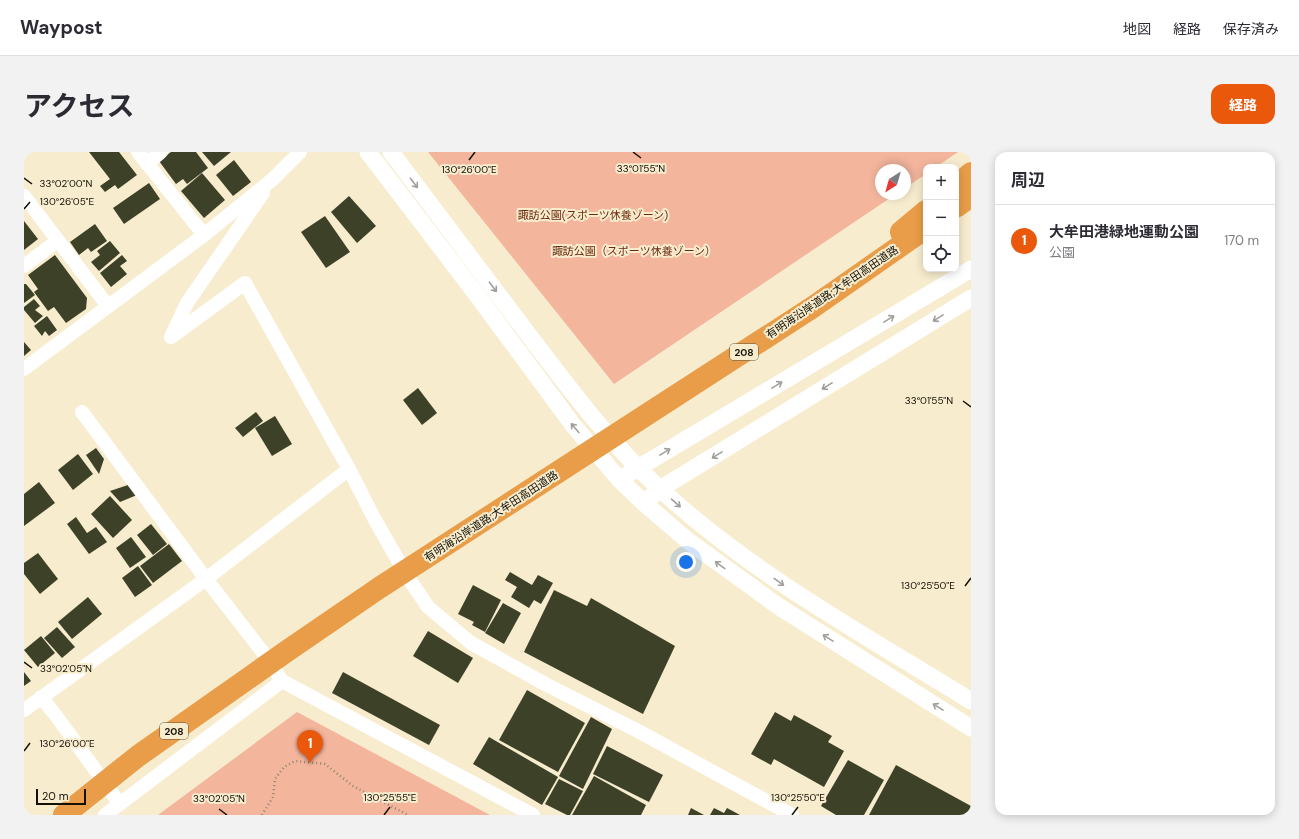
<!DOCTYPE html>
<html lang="ja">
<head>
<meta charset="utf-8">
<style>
	body { margin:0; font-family:"DM Sans","Noto Sans JP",sans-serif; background:#f2f2f3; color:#2b2b33 }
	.controls { position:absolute; right:12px; top:12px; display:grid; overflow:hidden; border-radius:8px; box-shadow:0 2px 10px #0003 }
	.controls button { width:36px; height:36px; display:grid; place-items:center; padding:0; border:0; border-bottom:1px solid #e1e1e2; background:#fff; color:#2b2b33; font:20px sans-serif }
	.compass { position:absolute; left:851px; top:12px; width:36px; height:36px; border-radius:50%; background:#fff; box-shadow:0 2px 10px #0003; rotate:217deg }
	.scale { position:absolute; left:12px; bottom:10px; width:50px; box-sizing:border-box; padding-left:4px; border:2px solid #141006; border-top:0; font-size:11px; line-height:14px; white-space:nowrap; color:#141006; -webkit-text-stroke:3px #f7ecce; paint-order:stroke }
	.you { position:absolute; left:662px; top:410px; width:14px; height:14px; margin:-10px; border:3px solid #fff; border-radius:50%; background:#1a73e8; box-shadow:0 0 0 6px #1a73e833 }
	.badge { display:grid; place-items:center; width:26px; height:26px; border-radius:50%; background:#ea580c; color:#fff; font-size:13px; font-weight:700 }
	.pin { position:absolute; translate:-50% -33px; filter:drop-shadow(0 1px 2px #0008) }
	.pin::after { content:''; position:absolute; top:21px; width:14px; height:12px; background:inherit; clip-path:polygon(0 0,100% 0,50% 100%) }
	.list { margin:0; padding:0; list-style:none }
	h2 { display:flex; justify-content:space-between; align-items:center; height:52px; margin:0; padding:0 16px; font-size:17px }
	h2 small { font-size:13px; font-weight:400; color:#7c7c81 }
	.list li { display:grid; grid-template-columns:26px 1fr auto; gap:12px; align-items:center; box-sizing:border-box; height:72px; padding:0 16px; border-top:1px solid #e1e1e2 }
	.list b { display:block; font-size:15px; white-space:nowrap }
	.list p { margin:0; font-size:13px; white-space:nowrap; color:#7c7c81 }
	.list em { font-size:13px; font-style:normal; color:#7c7c81 }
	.icon { flex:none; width:22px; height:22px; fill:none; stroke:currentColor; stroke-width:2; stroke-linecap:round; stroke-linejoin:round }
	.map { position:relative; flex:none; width:947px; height:663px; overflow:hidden; border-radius:12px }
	header { display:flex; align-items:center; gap:24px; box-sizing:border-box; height:56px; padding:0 20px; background:#fff; border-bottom:1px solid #e1e1e2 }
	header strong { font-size:19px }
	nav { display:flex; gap:22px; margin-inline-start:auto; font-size:14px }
	.intro { display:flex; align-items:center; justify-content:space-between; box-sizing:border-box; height:96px; padding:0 24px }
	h1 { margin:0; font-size:28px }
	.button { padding:10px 18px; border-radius:12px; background:#ea580c; color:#fff; font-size:14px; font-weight:700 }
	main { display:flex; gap:24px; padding:0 24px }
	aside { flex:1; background:#fff; border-radius:12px; box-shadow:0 2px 10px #0003 }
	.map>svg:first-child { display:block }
	.green { fill:#f4b59d }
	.building { fill:#3d4128 }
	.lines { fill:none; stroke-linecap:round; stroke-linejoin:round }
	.path { stroke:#8c8470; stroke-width:2.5; stroke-dasharray:1 3; stroke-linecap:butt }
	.minor { stroke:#fff; stroke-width:14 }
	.tertiary { stroke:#fff; stroke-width:17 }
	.motorway { stroke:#e99d48; stroke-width:22 }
	.oneway { stroke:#a19f9b }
	.ticks { fill:none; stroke:#141006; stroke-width:1.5 }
	.labels { text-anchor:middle; stroke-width:4; stroke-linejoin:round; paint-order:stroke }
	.shield { fill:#f7ecce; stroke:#585242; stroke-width:1 }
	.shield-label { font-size:10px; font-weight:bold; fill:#141006 }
	.park-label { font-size:11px; fill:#6c2b0e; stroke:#f7ecce }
	.street-label { font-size:11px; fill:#141006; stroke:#f7ecce }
	.ticks-label { font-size:10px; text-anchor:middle; fill:#141006; stroke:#f7ecce; stroke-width:4; stroke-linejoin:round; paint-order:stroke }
</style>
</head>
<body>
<header>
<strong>Waypost</strong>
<nav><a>地図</a><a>経路</a><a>保存済み</a></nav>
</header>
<div class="intro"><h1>アクセス</h1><a class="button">経路</a></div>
<main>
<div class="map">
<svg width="947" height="663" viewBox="0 0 947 663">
	<rect width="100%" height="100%" fill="#f7ecce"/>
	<g class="green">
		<path d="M404,0H934L912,15H902V22L881,36V18H857V42H872L590,232Z"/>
		<path d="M273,560L466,663H134Z"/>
	</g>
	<g class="building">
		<path d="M65,0H95L113,23L94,37L91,33L81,40L76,34L86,27Z"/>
		<path d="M147,0H172L184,16L163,32L159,27L152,32L135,9Z"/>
		<path d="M178,0H207L190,14Z"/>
		<path d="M210,8L227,30L209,44L192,23Z"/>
		<path d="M178,21L201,48L180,66L157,39Z"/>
		<path d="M125,31L136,47L100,72L89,56Z"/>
		<path d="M325,44L352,74L333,91L307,60Z"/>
		<path d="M301,64L326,100L302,116L277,80Z"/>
		<path d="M0,69L14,87L0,98Z"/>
		<path d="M71,72L83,89L67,100L64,96L55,103L46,90Z"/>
		<path d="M86,89L96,101L75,119L67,110L76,103L73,99Z"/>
		<path d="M31,103L63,146L62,157L42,171L30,155L24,159L10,140L14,137L4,123Z"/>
		<path d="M98,103L103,109L96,114L103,122L87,135L76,121Z"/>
		<path d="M0,132H2L11,143L0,151Z"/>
		<path d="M10,147L16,154L11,158L19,164L11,171L0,158V155Z"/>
		<path d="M23,164L33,178L25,184L21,179L18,184L10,174Z"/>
		<path d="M0,190L7,198L0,204Z"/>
		<path d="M394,236L413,261L398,273L379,248Z"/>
		<path d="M232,260L239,269L219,285L211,276Z"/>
		<path d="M251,264L268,292L248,304L231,276Z"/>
		<path d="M72,296L80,307L75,322L62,303Z"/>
		<path d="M54,302L69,322L49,338L34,318Z"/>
		<path d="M15,330L31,351L0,374V342Z"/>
		<path d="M104,333L113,343L96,350L86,339Z"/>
		<path d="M86,344L108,368L89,386L67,362Z"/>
		<path d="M52,365L63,381L72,375L83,390L65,402L43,372Z"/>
		<path d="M127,372L143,392L129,403L113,383Z"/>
		<path d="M107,385L122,405L106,416L92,396Z"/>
		<path d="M145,392L158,409L129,431L116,414Z"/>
		<path d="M14,401L34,427L16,442L0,422V411Z"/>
		<path d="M114,414L128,433L111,445L98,426Z"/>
		<path d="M486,420L508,433L514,423L529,431L517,452L510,448L505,456L487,445L493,435L481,428Z"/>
		<path d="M449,433L477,448L461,480L448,473L450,470L434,462Z"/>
		<path d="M530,438L563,454L567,446L651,494L619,562L500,500Z"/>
		<path d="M64,445L78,462L48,487L34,470Z"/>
		<path d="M479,451L497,461L480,492L461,481Z"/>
		<path d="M33,475L51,495L38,506L20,486Z"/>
		<path d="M404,479L449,506L434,531L389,504Z"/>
		<path d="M17,484L31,501L14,515L0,498Z"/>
		<path d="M0,520L7,529L0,534Z"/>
		<path d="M319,520L416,573L405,593L308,541Z"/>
		<path d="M503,538L561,571L534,620L475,588Z"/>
		<path d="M751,560L767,569L770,563L808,584L804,590L820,599L800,635L750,607L747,613L727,602Z"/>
		<path d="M567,565L588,577L559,637L535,624Z"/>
		<path d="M465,585L534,625L518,653L449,612Z"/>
		<path d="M583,594L639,623L625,650L569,622Z"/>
		<path d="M824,608L860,628L840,663H812L797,654Z"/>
		<path d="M872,613L947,654V663H845Z"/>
		<path d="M570,624L622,653L617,663H548Z"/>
		<path d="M535,627L559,639L546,663H543L521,652Z"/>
		<path d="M667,656L680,663H664Z"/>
		<path d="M690,656L700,661L703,656L716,663H686Z"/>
	</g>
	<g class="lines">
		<path class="path" d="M238,663L249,645L251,627L260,615L271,609L301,612L329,634L384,663"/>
		<g class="minor">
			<path d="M114,0L180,83"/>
			<path d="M123,12L137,0"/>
			<path d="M0,44L84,154"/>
			<path d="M0,114L33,89"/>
			<path d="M148,183L163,151L239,41"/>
			<path d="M147,185L221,131L325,317L351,368L383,424L404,455L447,491L523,533L616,580L768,663"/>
			<path d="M0,217L180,83L249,27L276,0"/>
			<path d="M58,260L182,427L241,503L258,529L509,663"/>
			<path d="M17,545L33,565L96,652"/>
			<path d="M0,558L182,427L325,317"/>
			<path d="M81,663L258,529"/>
		</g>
		<g class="tertiary">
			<path d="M344,0L453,143L549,273L595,327L620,351L663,388L754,454L947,576"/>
			<path d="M367,0C413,61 458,121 504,182C545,236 585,290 635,336C728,422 841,483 947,549"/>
			<path d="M604,322L947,117"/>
			<path d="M628,344L636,337L947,146"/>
		</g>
		<g class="motorway">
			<path d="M932,34L947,21"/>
			<path d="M932,55L947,44"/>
			<path d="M877,80L902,59"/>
			<path d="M40,663L114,604L263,499L355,436L789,155L902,76"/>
		</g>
	</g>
	<defs><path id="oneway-shaft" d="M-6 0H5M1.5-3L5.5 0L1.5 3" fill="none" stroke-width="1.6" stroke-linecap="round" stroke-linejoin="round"/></defs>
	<g class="oneway">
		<use href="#oneway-shaft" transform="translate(390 31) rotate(53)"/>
		<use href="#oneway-shaft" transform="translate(469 135) rotate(53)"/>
		<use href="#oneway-shaft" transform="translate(914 166) rotate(148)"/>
		<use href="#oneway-shaft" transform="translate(865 167) rotate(-31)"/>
		<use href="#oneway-shaft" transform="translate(753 233) rotate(-31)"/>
		<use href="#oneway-shaft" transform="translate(803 234) rotate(148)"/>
		<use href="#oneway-shaft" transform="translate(551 276) rotate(-130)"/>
		<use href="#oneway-shaft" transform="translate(641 300) rotate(-31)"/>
		<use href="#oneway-shaft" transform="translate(693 303) rotate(148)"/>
		<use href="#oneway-shaft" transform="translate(652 351) rotate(41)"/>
		<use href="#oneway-shaft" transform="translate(696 413) rotate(-144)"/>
		<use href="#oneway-shaft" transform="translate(755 430) rotate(36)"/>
		<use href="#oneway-shaft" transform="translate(804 486) rotate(-148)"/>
		<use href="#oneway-shaft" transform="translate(914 555) rotate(-148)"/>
	</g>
	<path class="ticks" d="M609,0L617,6M445,8L451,0M0,26L8,32M0,57L6,50M939,249L947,255M941,434L947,426M0,510L8,516M0,599L6,591M195,657L203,663M360,663L366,655M768,663L774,655"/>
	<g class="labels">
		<g class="shield">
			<rect x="706" y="192" width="28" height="16" rx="3"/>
			<rect x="136" y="571" width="28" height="16" rx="3"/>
		</g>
		<g class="shield-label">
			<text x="720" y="204">208</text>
			<text x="150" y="583">208</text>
		</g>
		<g class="park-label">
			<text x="569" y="67">諏訪公園(スポーツ休養ゾーン)</text>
			<text x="610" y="103">諏訪公園（スポーツ休養ゾーン）</text>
		</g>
		<g class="street-label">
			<text transform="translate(808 140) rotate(-34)" y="4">有明海沿岸道路;大牟田高田道路</text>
			<text transform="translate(467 364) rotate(-33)" y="4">有明海沿岸道路;大牟田高田道路</text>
		</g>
	</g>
	<g class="ticks-label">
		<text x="617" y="20">33°01'55"N</text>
		<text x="445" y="21">130°26'00"E</text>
		<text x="42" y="35">33°02'00"N</text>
		<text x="43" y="53">130°26'05"E</text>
		<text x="905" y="252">33°01'55"N</text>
		<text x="904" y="437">130°25'50"E</text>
		<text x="42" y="520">33°02'05"N</text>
		<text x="43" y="595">130°26'00"E</text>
		<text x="366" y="649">130°25'55"E</text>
		<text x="774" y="649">130°25'50"E</text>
		<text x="195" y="650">33°02'05"N</text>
	</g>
</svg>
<div class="controls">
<button>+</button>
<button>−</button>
<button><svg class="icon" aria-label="locate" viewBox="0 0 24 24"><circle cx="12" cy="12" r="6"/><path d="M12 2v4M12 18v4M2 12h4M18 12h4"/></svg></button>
</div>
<svg class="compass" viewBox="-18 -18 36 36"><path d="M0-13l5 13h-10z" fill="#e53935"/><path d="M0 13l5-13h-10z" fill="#7c7c81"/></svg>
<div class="scale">20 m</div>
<div class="you"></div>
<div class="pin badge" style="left:286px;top:611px">1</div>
</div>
<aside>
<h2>周辺<small></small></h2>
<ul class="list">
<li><span class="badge">1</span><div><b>大牟田港緑地運動公園</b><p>公園</p></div><em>170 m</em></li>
</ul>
</aside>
</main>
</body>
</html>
